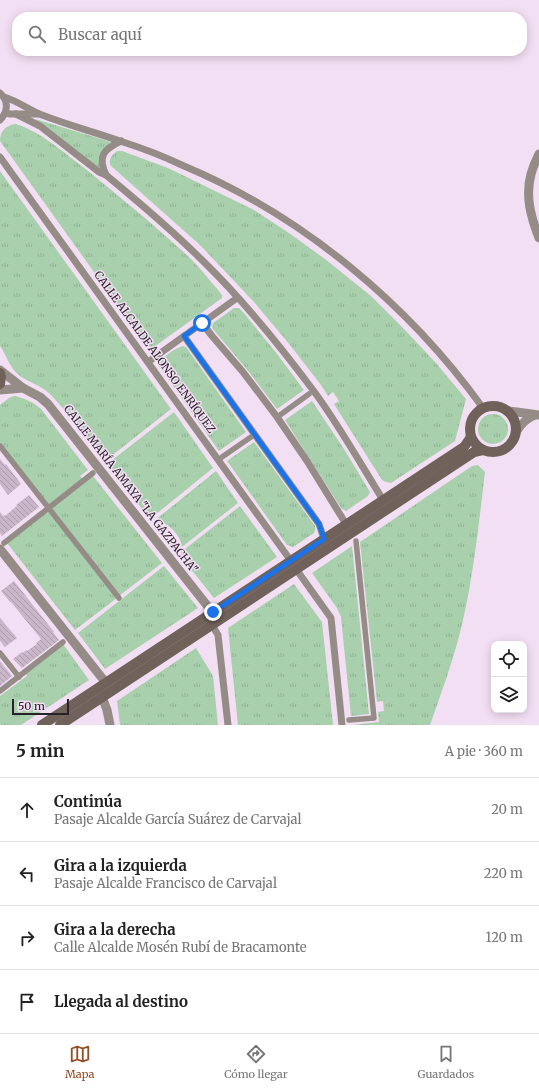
<!DOCTYPE html>
<html lang="es">
<head>
<meta charset="utf-8">
<style>
	body { margin:0; font-family:Merriweather,serif; background:#f2f2f2; color:#222 }
	.controls { position:absolute; right:12px; bottom:12px; display:grid; overflow:hidden; border-radius:8px; box-shadow:0 2px 10px #0003 }
	.controls button { width:36px; height:36px; display:grid; place-items:center; padding:0; border:0; border-bottom:1px solid #e0e0e0; background:#fff; color:#222; font:20px sans-serif }
	.scale { position:absolute; left:12px; bottom:10px; width:57px; box-sizing:border-box; padding-left:4px; border:2px solid #292229; border-top:0; font-size:11px; line-height:14px; white-space:nowrap; color:#292229; -webkit-text-stroke:3px #f3dff3; paint-order:stroke }
	.stop { position:absolute; width:12px; height:12px; margin:-9px; border:3px solid #1a73e8; border-radius:50%; background:#fff }
	.stop.end { background:#1a73e8; border-color:#fff; box-shadow:0 1px 4px #0008 }
	.list { margin:0; padding:0; list-style:none }
	h2 { display:flex; justify-content:space-between; align-items:center; height:52px; margin:0; padding:0 16px; font-size:17px }
	h2 small { font-size:13px; font-weight:400; color:#767676 }
	.list li { display:grid; grid-template-columns:26px 1fr auto; gap:12px; align-items:center; box-sizing:border-box; height:64px; padding:0 16px; border-top:1px solid #e0e0e0 }
	.list b { display:block; font-size:15px; white-space:nowrap }
	.list p { margin:0; font-size:13px; white-space:nowrap; color:#767676 }
	.list em { font-size:13px; font-style:normal; color:#767676 }
	.icon { flex:none; width:22px; height:22px; fill:none; stroke:currentColor; stroke-width:2; stroke-linecap:round; stroke-linejoin:round }
	.map { position:relative; flex:none; width:539px; height:725px; overflow:hidden }
	.search { position:absolute; background:#fff; box-shadow:0 2px 10px #0003; left:12px; right:12px; top:12px; height:44px; display:flex; align-items:center; gap:10px; box-sizing:border-box; padding:0 14px; border-radius:16px; color:#767676; font-size:15px }
	.sheet { height:308px; background:#fff }
	nav { display:flex; justify-content:space-around; align-items:center; box-sizing:border-box; height:56px; border-top:1px solid #e0e0e0; background:#fff; font-size:11px; color:#767676 }
	nav a { display:grid; justify-items:center; gap:2px }
	nav .on { color:#934e24 }
	.map>svg:first-child { display:block }
	.grass { fill:url(#grass-tufts) }
	.building { fill:url(#building-back-hatch) }
	.lines { fill:none; stroke-linecap:round; stroke-linejoin:round }
	.pedestrian { stroke:#968c87; stroke-width:5.5 }
	.minor { stroke:#968c87; stroke-width:7 }
	.tertiary { stroke:#968c87; stroke-width:9 }
	.secondary { stroke:#70615a; stroke-width:10 }
	.route { stroke:#1a73e8; stroke-width:5 }
	.labels { text-anchor:middle; stroke-width:3; stroke-linejoin:round; paint-order:stroke }
	.street-label { font-size:11px; fill:#292229; stroke:#f3dff3 }
</style>
</head>
<body>
<div class="map">
<svg width="539" height="725" viewBox="0 0 539 725">
	<defs>
		<pattern id="grass-tufts" width="24" height="20" patternUnits="userSpaceOnUse"><rect width="24" height="20" fill="#a8d0ac"/><path d="M3 7l-1-3M5 7V3M7 7l1-3M15 17l-1-3M17 17v-4M19 17l1-3" fill="none" stroke="#91b294"/></pattern>
		<pattern id="building-back-hatch" width="6" height="6" patternUnits="userSpaceOnUse"><rect width="6" height="6" fill="#c9b6c9"/><path d="M-1 5l2 2M0 0l6 6M5-1l2 2" fill="none" stroke="#ad9cad"/></pattern>
	</defs>
	<rect width="100%" height="100%" fill="#f3dff3"/>
	<g class="grass">
		<path d="M35,119L111,142L105,148L101,171Z"/>
		<path d="M16,124C43,133 64,153 87,170C122,199 158,228 191,259C201,269 210,281 219,291L222,295V298L154,347L147,346L0,141C0,131 6,125 16,124Z"/>
		<path d="M117,151H122L168,168L254,210L289,233L325,259L371,296L404,329L436,363L466,399L455,441L391,483L386,482L382,480L334,404L339,401L333,392L328,396L321,385L290,345L254,302L200,245L110,165C109,158 112,155 117,151Z"/>
		<path d="M0,171L171,409L105,461C87,439 69,414 50,394C41,385 30,383 20,376C10,369 7,356 0,346Z"/>
		<path d="M234,308H239L243,312L274,350L304,390L277,409L249,372L212,328L213,323Z"/>
		<path d="M183,346L186,347L246,432L219,451L159,366C159,359 175,348 183,346Z"/>
		<path d="M14,396C25,398 33,402 41,409L88,470L80,476L83,479L49,505L0,443V405L9,398Z"/>
		<path d="M312,401L344,449L370,492L368,496L346,511L341,508L285,420Z"/>
		<path d="M174,412L213,468L150,519L107,464Z"/>
		<circle cx="493" cy="429" r="15"/>
		<path d="M254,442L315,526V530L314,533L293,547L287,545L227,461Z"/>
		<path d="M478,465L485,472C479,522 474,572 463,620C455,656 442,691 430,725H352L379,722L378,712L384,711L383,701L377,702L360,542L472,466Z"/>
		<path d="M216,471L238,503L182,547C181,539 175,530 167,525C164,522 158,522 154,521Z"/>
		<path d="M93,476L162,563L119,596L53,511L52,508Z"/>
		<path d="M240,506L277,557L214,598L182,558L181,552Z"/>
		<path d="M48,511L117,598L75,630L7,543Z"/>
		<path d="M352,546L369,714L351,716L341,617L337,608L312,573Z"/>
		<path d="M164,566L198,608L105,669L78,633Z"/>
		<path d="M294,584L322,622L333,725H238L228,628Z"/>
		<path d="M63,644L89,680L21,725H0V696L27,676L26,674Z"/>
		<path d="M196,648L213,676L218,725H120L117,701Z"/>
	</g>
	<g class="building">
		<path d="M0,459L5,465L6,464L21,484L8,495L0,484Z"/>
		<path d="M29,495L39,507L2,536L0,533V512L3,516L5,515V516L17,506L16,505Z"/>
		<path d="M14,581L54,632H53L59,640L22,668L13,659L22,652L23,653L26,650L27,651L37,644L36,643L41,639L11,602H10L1,591Z"/>
		<path d="M0,618L17,638L5,647L0,641Z"/>
		<path d="M0,661L12,676L0,686Z"/>
	</g>
	<g class="lines">
		<g class="pedestrian">
			<path d="M280,415L309,394"/>
			<path d="M0,446L119,598"/>
			<path d="M222,457L251,437"/>
			<path d="M4,543L93,473"/>
			<path d="M0,653L19,677"/>
			<path d="M0,691L63,642"/>
			<path d="M349,720L374,718L356,541"/>
		</g>
		<g class="minor">
			<path d="M0,93C9,101 8,112 0,120"/>
			<path d="M4,97C18,101 29,110 42,115C68,125 94,132 120,141C142,148 163,156 184,166C303,216 408,304 483,408"/>
			<path d="M6,113L10,114H38"/>
			<path d="M16,114L40,126L99,172L106,175C140,203 174,232 205,263C245,302 280,346 313,390C339,425 360,463 383,500"/>
			<path d="M0,157L291,561"/>
			<path d="M106,175C97,156 104,149 121,141"/>
			<path d="M202,323L212,336L243,372L277,417L307,461L346,524"/>
			<path d="M184,336L319,524L324,539"/>
			<path d="M148,362L237,298"/>
			<path d="M296,569L331,618L342,725"/>
			<path d="M212,625L218,635L228,725"/>
		</g>
		<g class="tertiary">
			<path d="M539,154C536,160 533,167 531,174C525,197 531,217 539,238"/>
			<path d="M0,370L23,388L40,397L48,404L213,613"/>
			<path d="M0,390L23,388"/>
			<path d="M507,411L517,412L539,415"/>
			<path d="M516,432C521,424 526,418 535,415"/>
			<path d="M0,549L106,683"/>
			<path d="M102,697L107,710L110,725"/>
		</g>
		<g class="secondary">
			<path d="M0,373L1,377L0,384"/>
			<circle cx="493" cy="429" r="23"/>
			<path d="M42,725L464,447L471,437"/>
			<path d="M60,725L474,452L483,450"/>
		</g>
	</g>
	<g class="lines">
		<path class="route" d="M202,323L184,336L319,524L324,539L213,612"/>
	</g>
	<g class="labels">
		<g class="street-label">
			<text transform="translate(155 352) rotate(54)" y="4">CALLE ALCALDE ALONSO ENRÍQUEZ</text>
			<text transform="translate(131 489) rotate(52)" y="4">CALLE MARÍA AMAYA "LA GAZPACHA"</text>
		</g>
	</g>
</svg>
<div class="controls">
<button><svg class="icon" aria-label="locate" viewBox="0 0 24 24"><circle cx="12" cy="12" r="6"/><path d="M12 2v4M12 18v4M2 12h4M18 12h4"/></svg></button>
<button><svg class="icon" aria-label="layers" viewBox="0 0 24 24"><path d="M12 4l9 5-9 5-9-5zM3 14l9 5 9-5"/></svg></button>
</div>
<div class="scale">50 m</div>
<div class="stop" style="left:202px;top:323px"></div>
<div class="stop end" style="left:213px;top:612px"></div>
<div class="search"><svg class="icon" aria-label="search" viewBox="0 0 24 24"><circle cx="10" cy="10" r="6"/><path d="M15 15l6 6"/></svg>Buscar aquí</div>
</div>
<section class="sheet">
<h2>5 min<small>A pie · 360 m</small></h2>
<ul class="list">
<li><svg class="icon" aria-label="ahead" viewBox="0 0 24 24"><path d="M12 20V5M6 11l6-6 6 6"/></svg><div><b>Continúa</b><p>Pasaje Alcalde García Suárez de Carvajal</p></div><em>20 m</em></li>
<li><svg class="icon" aria-label="left" viewBox="0 0 24 24"><path d="M17 20v-9H6M10 6l-5 5 5 5"/></svg><div><b>Gira a la izquierda</b><p>Pasaje Alcalde Francisco de Carvajal</p></div><em>220 m</em></li>
<li><svg class="icon" aria-label="right" viewBox="0 0 24 24"><path d="M7 20v-9h11M14 6l5 5-5 5"/></svg><div><b>Gira a la derecha</b><p>Calle Alcalde Mosén Rubí de Bracamonte</p></div><em>120 m</em></li>
<li><svg class="icon" aria-label="arrive" viewBox="0 0 24 24"><path d="M6 21V4h12l-3 4 3 4H6"/></svg><div><b>Llegada al destino</b></div></li>
</ul>
</section>
<nav>
<a class="on"><svg class="icon" aria-label="map" viewBox="0 0 24 24"><path d="M3 6l6-2 6 2 6-2v14l-6 2-6-2-6 2zM9 4v14M15 6v14"/></svg>Mapa</a>
<a><svg class="icon" aria-label="directions" viewBox="0 0 24 24"><path d="M12 3l9 9-9 9-9-9zM9 14v-3h6M13 9l2 2-2 2"/></svg>Cómo llegar</a>
<a><svg class="icon" aria-label="saved" viewBox="0 0 24 24"><path d="M7 4h10v16l-5-4-5 4z"/></svg>Guardados</a>
</nav>
</body>
</html>
